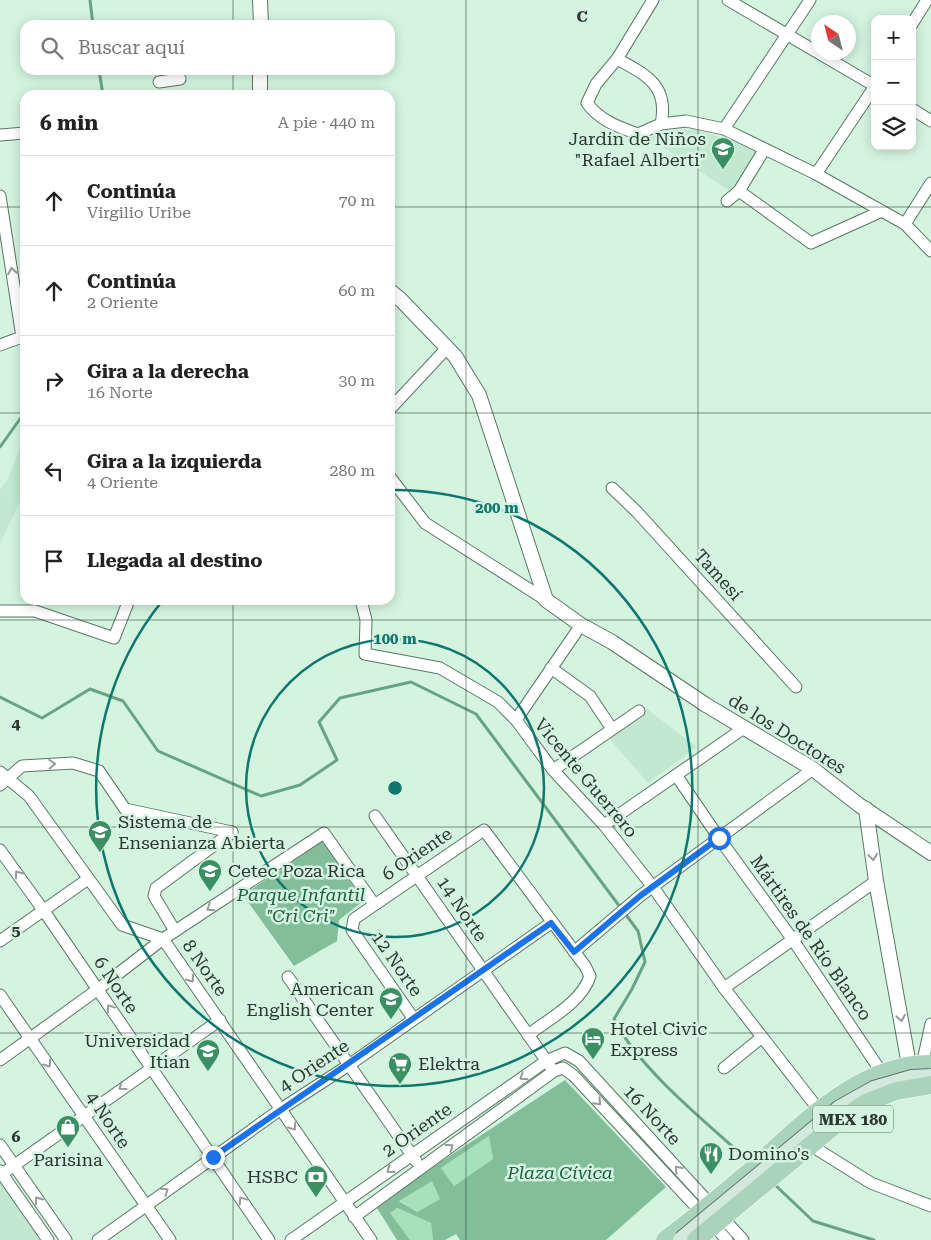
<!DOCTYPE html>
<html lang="es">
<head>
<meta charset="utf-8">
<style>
	body { margin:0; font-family:"Roboto Serif",serif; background:#f6f6f6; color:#222 }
	.controls { position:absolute; right:15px; top:15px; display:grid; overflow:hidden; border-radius:10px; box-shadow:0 2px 12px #0003 }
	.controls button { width:45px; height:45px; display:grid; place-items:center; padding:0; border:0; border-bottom:1px solid #e0e0e0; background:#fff; color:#222; font:25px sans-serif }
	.compass { position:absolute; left:811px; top:15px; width:45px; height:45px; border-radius:50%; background:#fff; box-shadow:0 2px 12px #0003; rotate:325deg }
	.stop { position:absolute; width:15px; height:15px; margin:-11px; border:4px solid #1a73e8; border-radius:50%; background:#fff }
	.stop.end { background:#1a73e8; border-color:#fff; box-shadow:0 1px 5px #0008 }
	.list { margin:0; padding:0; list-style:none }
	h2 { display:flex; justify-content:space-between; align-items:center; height:65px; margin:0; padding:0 20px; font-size:21px }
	h2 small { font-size:16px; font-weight:400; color:#767676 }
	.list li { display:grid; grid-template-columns:32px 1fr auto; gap:15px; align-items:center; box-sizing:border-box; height:90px; padding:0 20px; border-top:1px solid #e0e0e0 }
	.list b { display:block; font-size:19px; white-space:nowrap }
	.list p { margin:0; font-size:16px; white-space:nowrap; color:#767676 }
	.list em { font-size:16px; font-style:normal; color:#767676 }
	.icon { flex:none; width:28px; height:28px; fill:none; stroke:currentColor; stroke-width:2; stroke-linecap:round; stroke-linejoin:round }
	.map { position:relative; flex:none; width:931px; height:1240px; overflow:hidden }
	.search { position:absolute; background:#fff; box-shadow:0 2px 12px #0003; left:20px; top:20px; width:375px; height:55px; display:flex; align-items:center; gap:12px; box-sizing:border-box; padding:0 18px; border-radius:15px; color:#767676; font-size:19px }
	.panel { position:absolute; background:#fff; box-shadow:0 2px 12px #0003; left:20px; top:90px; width:375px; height:515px; border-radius:15px }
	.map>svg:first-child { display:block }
	.built { fill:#c2e9d0 }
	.green { fill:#a4e1bc }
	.forest { fill:#82be9a; fill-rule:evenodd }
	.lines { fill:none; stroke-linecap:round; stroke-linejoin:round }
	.stream { stroke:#68a481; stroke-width:3 }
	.minor-casing { stroke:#5a7765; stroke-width:13 }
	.tertiary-casing { stroke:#5a7765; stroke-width:16 }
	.primary-casing { stroke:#fff; stroke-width:19 }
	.minor { stroke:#fff; stroke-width:11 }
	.tertiary { stroke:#fff; stroke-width:14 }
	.primary { stroke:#a9d4bb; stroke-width:18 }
	.secondary-bridge-casing { stroke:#5a7765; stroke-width:18; stroke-linecap:butt }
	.primary-bridge-casing { stroke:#fff; stroke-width:19; stroke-linecap:butt }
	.secondary-bridge { stroke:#d4e9dd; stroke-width:16 }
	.primary-bridge { stroke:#a9d4bb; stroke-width:18 }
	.oneway { stroke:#959b98 }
	.route { stroke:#1a73e8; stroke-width:6 }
	.grid { fill:none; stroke:#2b3730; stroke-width:1; stroke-opacity:0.55 }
	.ring { fill:none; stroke:#0f766e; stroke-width:2.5 }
	.labels { text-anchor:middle; stroke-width:5; stroke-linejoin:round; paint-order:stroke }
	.shield { fill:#d4f4e0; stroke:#5e7065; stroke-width:1 }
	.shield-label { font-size:16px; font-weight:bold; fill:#2b3730 }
	.poi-label { font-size:18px; fill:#2b3730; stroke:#d4f4e0; text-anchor:start }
	.street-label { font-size:18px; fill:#2b3730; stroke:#d4f4e0 }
	.park-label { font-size:18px; font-style:italic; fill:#1c613f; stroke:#d4f4e0 }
	.grid-label { font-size:16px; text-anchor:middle; font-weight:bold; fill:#2b3730; stroke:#d4f4e0; stroke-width:5; stroke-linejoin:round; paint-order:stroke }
	.centre { fill:#0f766e; stroke:#d4f4e0; stroke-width:2.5 }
	.ring-label { font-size:15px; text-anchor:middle; font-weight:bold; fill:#0f766e; stroke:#d4f4e0; stroke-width:5; stroke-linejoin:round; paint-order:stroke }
</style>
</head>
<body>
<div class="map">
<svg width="931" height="1240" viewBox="0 0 931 1240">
	<rect width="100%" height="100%" fill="#d4f4e0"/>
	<g class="built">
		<path d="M693,129L761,150L735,189L728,190L648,137Z"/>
		<path d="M25,436V491L0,544V490L7,481Z"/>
		<path d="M647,709L697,747L648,783L607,736Z"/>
		<path d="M0,1182L40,1240H0Z"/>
	</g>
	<g class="green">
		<path d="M489,1136L493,1159L454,1186L441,1168Z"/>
		<path d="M432,1180L440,1199L417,1212L399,1200Z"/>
		<path d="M396,1208L431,1223L433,1240H410L389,1213Z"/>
	</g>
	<g class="forest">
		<path d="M323,841L363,901L339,920L337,941L294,966L243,895Z"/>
		<path d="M565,1080L666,1187L606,1240H460L456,1234L445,1240H433L431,1223L397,1208L390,1213L410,1240H397L375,1205ZM489,1136L493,1159L454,1186L441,1168ZM432,1181L440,1199L417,1212L399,1201Z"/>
	</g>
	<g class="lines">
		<g class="stream">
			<path d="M90,0L93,25"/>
			<path d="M99,70L103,95"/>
			<path d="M0,447L25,412"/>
			<path d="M0,697L42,718L90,689L123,701L158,751L261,796L300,785L337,760L319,722L340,698L411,682L476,714L638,931L645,962L632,989L614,1019C638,1068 708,1124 750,1162"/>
			<path d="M773,1183L813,1221L874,1240"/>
		</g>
		<g class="minor-casing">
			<g id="minor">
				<path d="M653,0L617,59L596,84L587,103C600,121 619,127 638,134L661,124L686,121L724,129L816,174L905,224L931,251"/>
				<path d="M728,0L875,86"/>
				<path d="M912,24L927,0"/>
				<path d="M617,59C647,75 669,86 661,124"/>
				<path d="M159,82L180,79"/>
				<path d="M912,109L931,121"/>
				<path d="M724,129L810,0"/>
				<path d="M0,135L25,133"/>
				<path d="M816,174L875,86"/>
				<path d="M739,191L811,243L882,211"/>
				<path d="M0,196L22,337L0,345"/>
				<path d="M727,201L739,191L764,150"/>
				<path d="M905,224L931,183"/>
				<path d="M390,409L447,348"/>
				<path d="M390,477L425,523L546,600"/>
				<path d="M612,488L637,512L796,687"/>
				<path d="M361,600L366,620L365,654L440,668L498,702L516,720L553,770L604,825L653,887L724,988L819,1110"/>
				<path d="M0,611H35L114,638L129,600"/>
				<path d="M551,668L590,696L612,729"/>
				<path d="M516,720L581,625"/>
				<path d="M553,770L639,711"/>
				<path d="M0,772L29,796L122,925L163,939L371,1240"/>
				<path d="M676,775L719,838L793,940L882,1073"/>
				<path d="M0,785L22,766L73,763L99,771L125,809L232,832"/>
				<path d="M375,816L550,1066"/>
				<path d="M604,825L744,728"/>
				<path d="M0,850L44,911L269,1240"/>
				<path d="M175,931L154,896L156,888L232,832"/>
				<path d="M0,941L88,879"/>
				<path d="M574,952L640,896L813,769"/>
				<path d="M288,977L416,1161"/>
				<path d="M724,988L876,881"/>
				<path d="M0,995L170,1240"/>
				<path d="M413,1018L352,930L354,919L484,830L585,966L590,976C582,1002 549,1019 528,1035"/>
				<path d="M0,1060L97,990L163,939L324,833L374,904"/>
				<path d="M724,1068L762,1037"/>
				<path d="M921,1070L931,1024"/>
				<path d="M0,1145L66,1240"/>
				<path d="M815,1148L871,1183L931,1206"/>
				<path d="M0,1171L48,1240"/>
				<path d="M2,1174L220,1020"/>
				<path d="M354,1217L554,1071L563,1068L574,1076L727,1240"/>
				<path d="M98,1240L281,1109L349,1065L551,923"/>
				<path d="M291,1240L546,1061L565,1053L579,1061L743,1240"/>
			</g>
		</g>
		<g class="tertiary-casing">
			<g id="tertiary">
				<path d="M260,0L261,25"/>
				<path d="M260,95V70"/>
				<path d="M390,291L401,300L455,356L479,395L546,600L581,625L612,642L706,705L813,769L859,805L931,853"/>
				<path d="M866,809L876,881L909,1065L908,1075"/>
			</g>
		</g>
		<g class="primary-casing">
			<path id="primary" d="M665,1240C695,1217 723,1194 751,1170C801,1126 859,1063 931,1064"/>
		</g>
		<use href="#minor" class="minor"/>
		<use href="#tertiary" class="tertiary"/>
		<use href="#primary" class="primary"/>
		<g class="secondary-bridge-casing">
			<path id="secondary-bridge" d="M681,1240L840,1108L874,1089L912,1078L931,1077"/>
		</g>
		<g class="primary-bridge-casing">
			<path id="primary-bridge" d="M696,1240L840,1121L866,1103L896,1091L931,1085"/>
		</g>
		<use href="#secondary-bridge" class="secondary-bridge"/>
		<use href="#primary-bridge" class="primary-bridge"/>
	</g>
	<defs><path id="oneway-chevron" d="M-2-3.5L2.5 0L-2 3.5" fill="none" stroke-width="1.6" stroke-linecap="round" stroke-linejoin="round" transform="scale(1.25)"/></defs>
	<g class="oneway">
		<use href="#oneway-chevron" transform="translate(12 271) rotate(-99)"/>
		<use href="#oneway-chevron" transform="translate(52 764) rotate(-3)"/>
		<use href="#oneway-chevron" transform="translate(873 857) rotate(82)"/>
		<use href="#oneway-chevron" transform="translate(18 874) rotate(-126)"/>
		<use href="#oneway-chevron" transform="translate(210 908) rotate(147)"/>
		<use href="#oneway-chevron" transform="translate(191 979) rotate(55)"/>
		<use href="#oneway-chevron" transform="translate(110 1008) rotate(-124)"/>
		<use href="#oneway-chevron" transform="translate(901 1018) rotate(80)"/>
		<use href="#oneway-chevron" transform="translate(48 1064) rotate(55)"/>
		<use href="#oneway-chevron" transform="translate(523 1077) rotate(145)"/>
		<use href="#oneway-chevron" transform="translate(122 1087) rotate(144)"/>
		<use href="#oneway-chevron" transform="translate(598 1102) rotate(47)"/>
		<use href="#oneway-chevron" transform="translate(293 1127) rotate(56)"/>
		<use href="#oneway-chevron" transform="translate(450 1147) rotate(-36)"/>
		<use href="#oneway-chevron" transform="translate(678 1169) rotate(-132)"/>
		<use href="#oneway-chevron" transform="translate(390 1170) rotate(144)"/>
		<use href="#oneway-chevron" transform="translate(165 1191) rotate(-35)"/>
		<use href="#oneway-chevron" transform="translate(38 1200) rotate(-125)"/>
		<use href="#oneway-chevron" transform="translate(242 1200) rotate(-124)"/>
	</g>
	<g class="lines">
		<path class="route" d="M213,1157L551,923L574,952L640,896L719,838"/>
	</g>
	<path class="grid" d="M233,0V25M466,0V1240M698,0V1240M233,70V95M0,207H25M390,207H931M0,413H25M390,413H931M233,600V1240M0,620H931M0,827H931M0,1033H931"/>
	<g class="ring">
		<circle cx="395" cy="788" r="149"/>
		<path d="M392 490A298 298 0 1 1 163 600"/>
	</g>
	<defs>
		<g id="school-pin" transform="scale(1.25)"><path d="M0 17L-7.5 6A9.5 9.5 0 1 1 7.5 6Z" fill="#3a9063" stroke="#d4f4e0"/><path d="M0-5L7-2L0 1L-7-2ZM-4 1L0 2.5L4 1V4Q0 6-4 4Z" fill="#fff"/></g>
		<g id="university-pin" transform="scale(1.25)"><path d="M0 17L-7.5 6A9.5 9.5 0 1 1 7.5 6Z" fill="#3a9063" stroke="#d4f4e0"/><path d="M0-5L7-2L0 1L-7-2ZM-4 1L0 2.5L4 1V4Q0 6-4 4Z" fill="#fff"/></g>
		<g id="hotel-pin" transform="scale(1.25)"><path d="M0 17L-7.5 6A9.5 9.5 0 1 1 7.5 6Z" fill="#3a9063" stroke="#d4f4e0"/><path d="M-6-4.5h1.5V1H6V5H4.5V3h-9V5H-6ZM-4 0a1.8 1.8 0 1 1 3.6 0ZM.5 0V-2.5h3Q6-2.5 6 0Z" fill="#fff"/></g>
		<g id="supermarket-pin" transform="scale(1.25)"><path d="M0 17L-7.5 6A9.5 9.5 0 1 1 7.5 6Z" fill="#3a9063" stroke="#d4f4e0"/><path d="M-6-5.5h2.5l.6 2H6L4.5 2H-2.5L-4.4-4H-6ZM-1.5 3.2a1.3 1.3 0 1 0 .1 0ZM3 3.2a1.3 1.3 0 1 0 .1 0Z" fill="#fff"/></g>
		<g id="shop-pin" transform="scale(1.25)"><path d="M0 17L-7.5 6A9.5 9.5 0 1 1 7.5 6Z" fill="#3a9063" stroke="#d4f4e0"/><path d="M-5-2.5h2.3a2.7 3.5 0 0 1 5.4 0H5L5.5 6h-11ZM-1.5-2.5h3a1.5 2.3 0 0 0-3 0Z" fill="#fff"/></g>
		<g id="restaurant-pin" transform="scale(1.25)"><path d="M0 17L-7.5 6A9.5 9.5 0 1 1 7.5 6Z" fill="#3a9063" stroke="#d4f4e0"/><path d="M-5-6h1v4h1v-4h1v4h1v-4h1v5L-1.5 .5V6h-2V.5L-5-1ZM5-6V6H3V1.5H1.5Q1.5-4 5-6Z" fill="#fff"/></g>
		<g id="bank-pin" transform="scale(1.25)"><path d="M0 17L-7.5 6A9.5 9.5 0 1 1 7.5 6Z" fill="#3a9063" stroke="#d4f4e0"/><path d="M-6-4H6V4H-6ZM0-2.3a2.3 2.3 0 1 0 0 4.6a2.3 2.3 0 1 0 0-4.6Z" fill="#fff"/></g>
	</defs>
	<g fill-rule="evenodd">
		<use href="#school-pin" x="723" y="149"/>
		<use href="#university-pin" x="100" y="832"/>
		<use href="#university-pin" x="210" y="871"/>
		<use href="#university-pin" x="391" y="999"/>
		<use href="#hotel-pin" x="593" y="1039"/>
		<use href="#university-pin" x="208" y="1051"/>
		<use href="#supermarket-pin" x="400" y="1064"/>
		<use href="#shop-pin" x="68" y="1127"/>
		<use href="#restaurant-pin" x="711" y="1154"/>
		<use href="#bank-pin" x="316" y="1177"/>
	</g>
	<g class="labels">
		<rect class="shield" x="813" y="1105.5" width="80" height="27" rx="4"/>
		<g class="shield-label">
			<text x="853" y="1125">MEX 180</text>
		</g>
		<g class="poi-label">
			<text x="706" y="145" text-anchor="end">Jardín de Niños<tspan x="706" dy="21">"Rafael Alberti"</tspan></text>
			<text x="118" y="828">Sistema de<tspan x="118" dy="21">Ensenianza Abierta</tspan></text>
			<text x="228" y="877">Cetec Poza Rica</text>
			<text x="374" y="995" text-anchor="end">American<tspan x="374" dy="21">English Center</tspan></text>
			<text x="610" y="1035">Hotel Civic<tspan x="610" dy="21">Express</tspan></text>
			<text x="190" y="1047" text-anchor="end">Universidad<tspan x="190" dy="21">Itian</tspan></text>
			<text x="418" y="1070">Elektra</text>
			<text x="728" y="1160">Domino's</text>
			<text x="68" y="1166" text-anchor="middle">Parisina</text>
			<text x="298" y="1183" text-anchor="end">HSBC</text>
		</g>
		<g class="street-label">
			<text transform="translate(718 575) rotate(48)" y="6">Tamesí</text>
			<text transform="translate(787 734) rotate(32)" y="6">de los Doctores</text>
			<text transform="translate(586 778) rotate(50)" y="6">Vicente Guerrero</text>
			<text transform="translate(417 854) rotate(-34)" y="6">6 Oriente</text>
			<text transform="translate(462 909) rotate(56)" y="6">14 Norte</text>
			<text transform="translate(811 938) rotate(55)" y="6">Mártires de Río Blanco</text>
			<text transform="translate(397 964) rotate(55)" y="6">12 Norte</text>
			<text transform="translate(205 968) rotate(55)" y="6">8 Norte</text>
			<text transform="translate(116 985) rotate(56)" y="6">6 Norte</text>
			<text transform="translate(314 1066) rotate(-34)" y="6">4 Oriente</text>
			<text transform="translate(652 1115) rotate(47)" y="6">16 Norte</text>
			<text transform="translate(108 1120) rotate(56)" y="6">4 Norte</text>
			<text transform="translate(417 1130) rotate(-35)" y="6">2 Oriente</text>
		</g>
		<g class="park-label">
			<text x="301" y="901">Parque Infantil<tspan x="301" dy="21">"Cri Cri"</tspan></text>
			<text x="560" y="1179">Plaza Cívica</text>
		</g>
	</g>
	<g class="grid-label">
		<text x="582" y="22">C</text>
		<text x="16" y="729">4</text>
		<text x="16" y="936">5</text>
		<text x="16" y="1142">6</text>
	</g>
	<circle cx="395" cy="788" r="8" class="centre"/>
	<g class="ring-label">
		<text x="497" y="513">200 m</text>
		<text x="395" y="644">100 m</text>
	</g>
</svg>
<div class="controls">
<button>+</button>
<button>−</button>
<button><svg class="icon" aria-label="layers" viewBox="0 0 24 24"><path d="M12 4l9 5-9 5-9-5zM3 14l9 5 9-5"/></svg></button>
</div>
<svg class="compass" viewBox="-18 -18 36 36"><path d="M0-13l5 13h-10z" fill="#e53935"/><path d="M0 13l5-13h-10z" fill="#767676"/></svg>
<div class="stop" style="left:719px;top:838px"></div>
<div class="stop end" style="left:213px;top:1157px"></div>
<div class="search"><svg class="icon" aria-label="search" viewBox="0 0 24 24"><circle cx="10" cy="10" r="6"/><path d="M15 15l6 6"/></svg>Buscar aquí</div>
<section class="panel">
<h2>6 min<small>A pie · 440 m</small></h2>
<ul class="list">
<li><svg class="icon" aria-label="ahead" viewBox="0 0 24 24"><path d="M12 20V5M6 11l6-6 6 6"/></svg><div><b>Continúa</b><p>Virgilio Uribe</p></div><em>70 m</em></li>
<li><svg class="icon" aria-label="ahead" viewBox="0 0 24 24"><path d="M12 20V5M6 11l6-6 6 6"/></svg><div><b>Continúa</b><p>2 Oriente</p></div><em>60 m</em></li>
<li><svg class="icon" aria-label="right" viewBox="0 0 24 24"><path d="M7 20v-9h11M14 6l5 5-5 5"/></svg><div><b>Gira a la derecha</b><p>16 Norte</p></div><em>30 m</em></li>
<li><svg class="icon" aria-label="left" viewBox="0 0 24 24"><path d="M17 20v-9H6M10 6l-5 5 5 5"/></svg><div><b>Gira a la izquierda</b><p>4 Oriente</p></div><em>280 m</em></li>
<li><svg class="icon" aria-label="arrive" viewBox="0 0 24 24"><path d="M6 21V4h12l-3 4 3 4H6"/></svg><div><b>Llegada al destino</b></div></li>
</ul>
</section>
</div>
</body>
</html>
